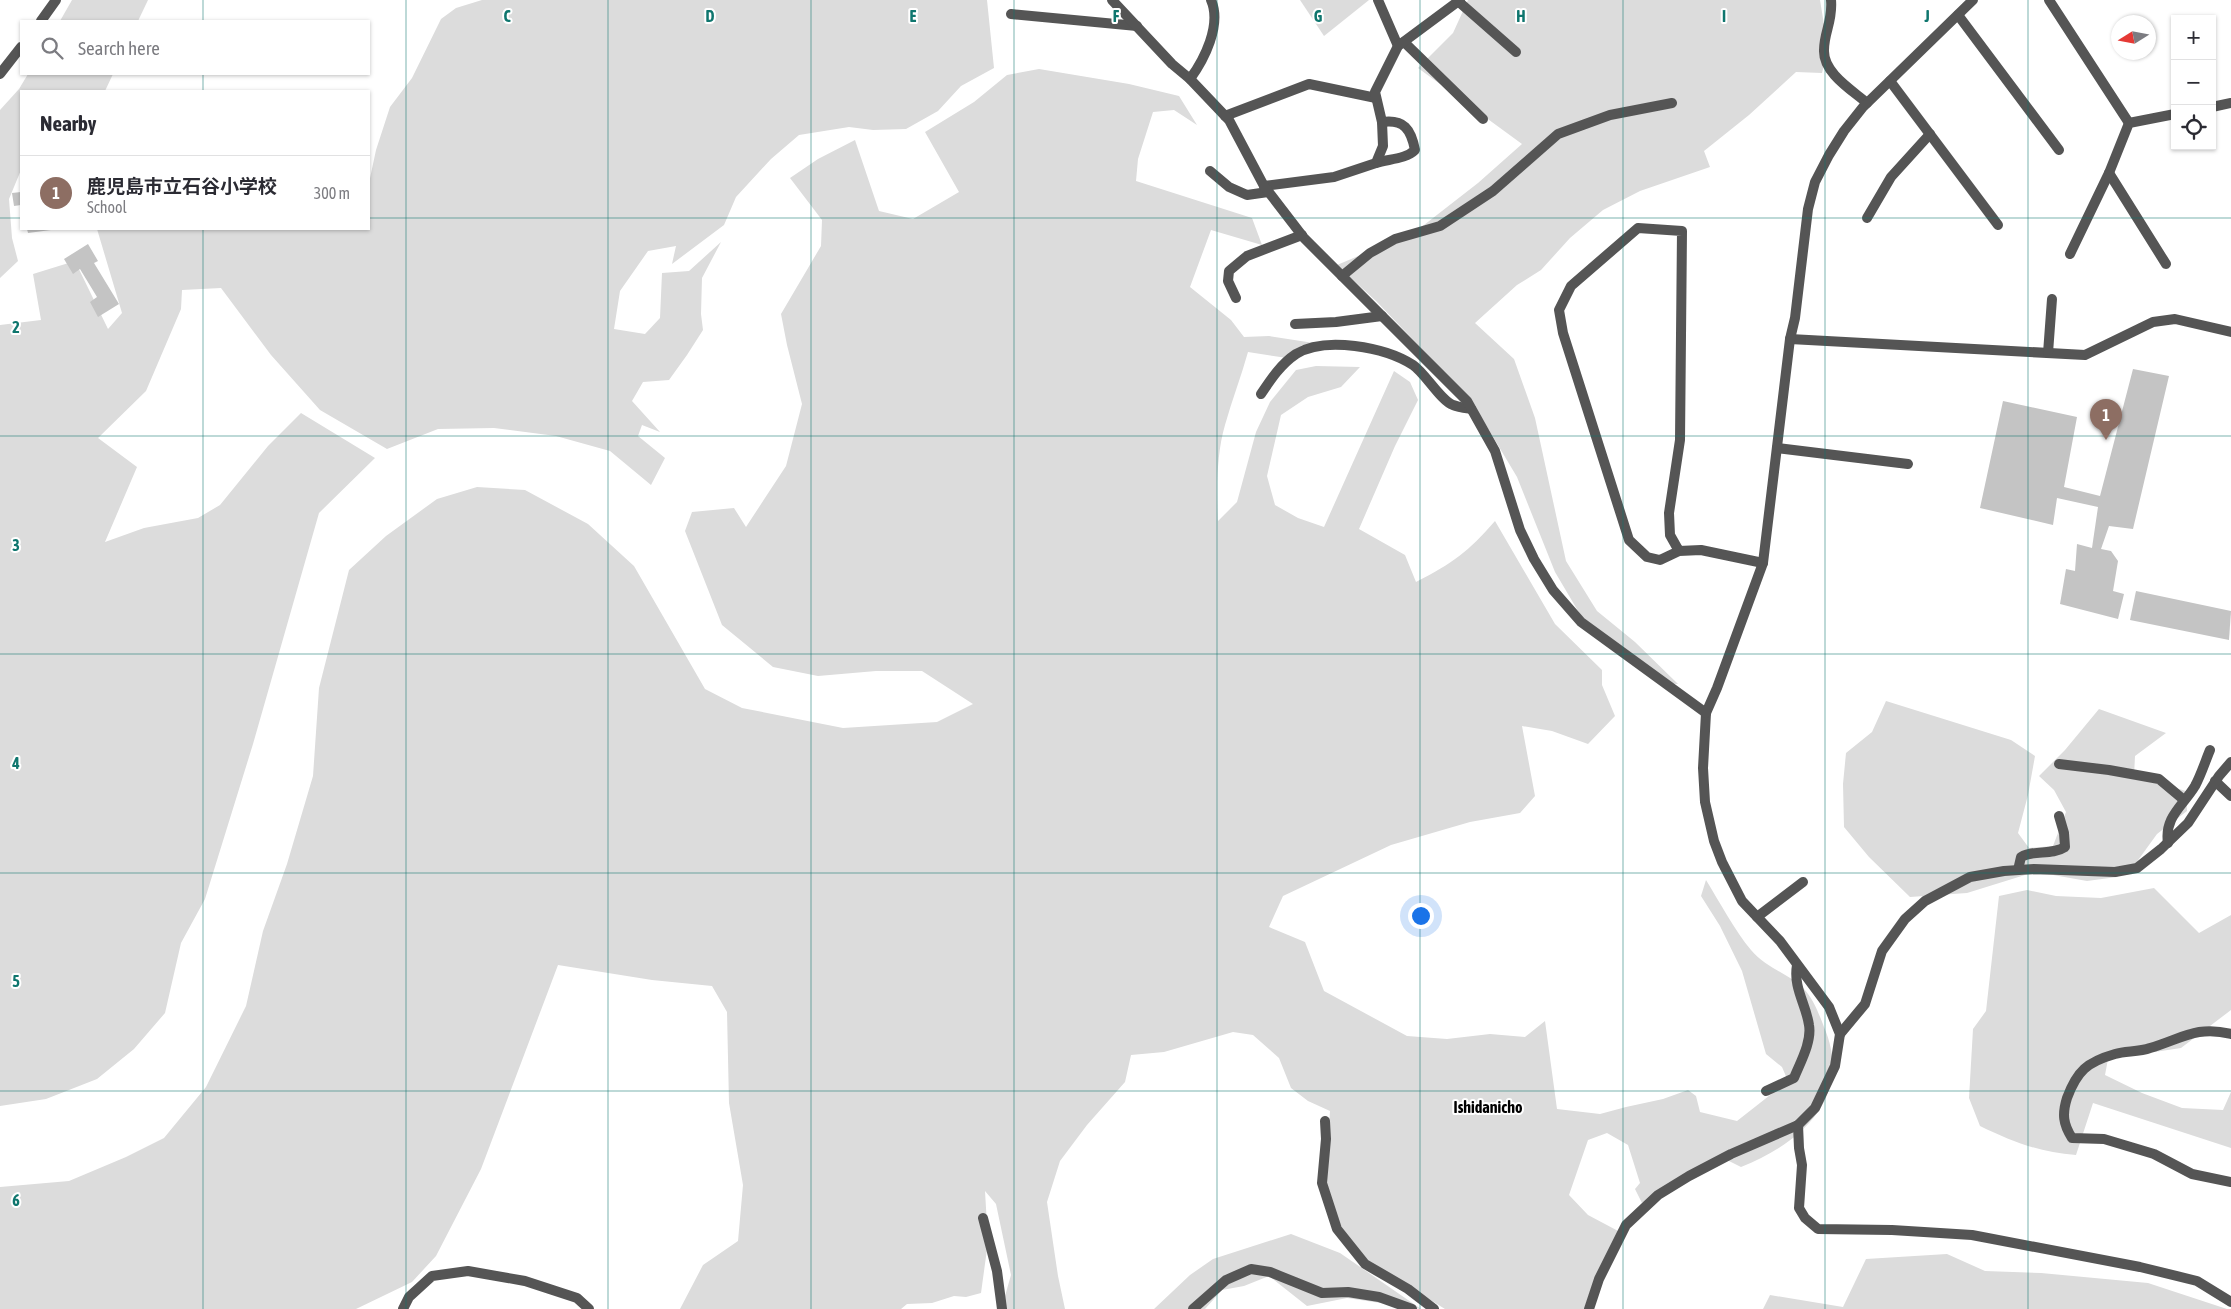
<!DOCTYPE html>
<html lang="en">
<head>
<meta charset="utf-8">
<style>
	body { margin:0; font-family:"Asap Condensed","Noto Sans JP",sans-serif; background:#f7f7f7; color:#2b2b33 }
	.controls { position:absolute; right:15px; top:15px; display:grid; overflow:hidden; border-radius:0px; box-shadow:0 1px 4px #0004 }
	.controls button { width:45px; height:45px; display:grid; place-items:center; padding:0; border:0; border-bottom:1px solid #e1e1e2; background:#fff; color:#2b2b33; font:25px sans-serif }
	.compass { position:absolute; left:2111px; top:15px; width:45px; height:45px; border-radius:50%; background:#fff; box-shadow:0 1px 4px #0004; rotate:259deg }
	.you { position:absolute; left:1420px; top:915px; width:18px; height:18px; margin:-12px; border:4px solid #fff; border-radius:50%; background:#1a73e8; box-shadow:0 0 0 8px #1a73e833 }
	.badge { display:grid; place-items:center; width:32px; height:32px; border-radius:50%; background:#d93025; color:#fff; font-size:16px; font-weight:700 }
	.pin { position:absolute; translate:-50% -41px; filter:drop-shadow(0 1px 2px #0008) }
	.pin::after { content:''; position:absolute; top:26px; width:18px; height:15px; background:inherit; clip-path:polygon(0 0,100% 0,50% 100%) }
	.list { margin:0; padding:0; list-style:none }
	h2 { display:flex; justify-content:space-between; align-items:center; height:65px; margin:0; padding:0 20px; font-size:21px }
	h2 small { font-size:16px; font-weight:400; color:#7c7c81 }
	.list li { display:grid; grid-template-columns:32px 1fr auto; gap:15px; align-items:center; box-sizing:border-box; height:75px; padding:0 20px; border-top:1px solid #e1e1e2 }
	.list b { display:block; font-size:19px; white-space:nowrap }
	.list p { margin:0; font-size:16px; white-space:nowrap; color:#7c7c81 }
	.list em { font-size:16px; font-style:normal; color:#7c7c81 }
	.icon { flex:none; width:28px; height:28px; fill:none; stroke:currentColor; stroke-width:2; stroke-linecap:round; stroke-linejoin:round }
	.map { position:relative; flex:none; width:2231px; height:1309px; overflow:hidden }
	.search { position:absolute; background:#fff; box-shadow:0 1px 4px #0004; left:20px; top:20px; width:350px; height:55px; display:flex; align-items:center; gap:12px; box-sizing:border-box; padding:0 18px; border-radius:0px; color:#7c7c81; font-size:19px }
	.panel { position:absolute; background:#fff; box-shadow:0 1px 4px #0004; left:20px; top:90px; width:350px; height:140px; border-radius:0px }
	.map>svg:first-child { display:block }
	.green { fill:#dcdcdc }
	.building { fill:#c4c4c4 }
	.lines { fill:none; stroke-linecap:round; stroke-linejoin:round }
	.minor { stroke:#555; stroke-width:10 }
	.tertiary { stroke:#555; stroke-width:10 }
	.grid { fill:none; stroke:#0f766e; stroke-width:1; stroke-opacity:0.55 }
	.labels { text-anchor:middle; stroke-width:4; stroke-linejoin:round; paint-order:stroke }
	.quarter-label { font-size:16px; font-weight:bold; fill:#000; stroke:#fff }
	.grid-label { font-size:16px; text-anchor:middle; font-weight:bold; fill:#0f766e; stroke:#fff; stroke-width:4; stroke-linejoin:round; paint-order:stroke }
</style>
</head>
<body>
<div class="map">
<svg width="2231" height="1309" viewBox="0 0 2231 1309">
	<rect width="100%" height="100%" fill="#fff"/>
	<g class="green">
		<path d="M72,0H148L138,21H60Z"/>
		<path d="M482,0H987L994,68L961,86L938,111L906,129L873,130L849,127L799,135L771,159L736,197L724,225L672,264L676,246L648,251L620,291L614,329L645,334L660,318L662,273L689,271L721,242L702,278L701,314L703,330L687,355L669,380L643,382L632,401L660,432L642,425L638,436L665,458L651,485L610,451L556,436L494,428L438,429L387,449L320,410L271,355L221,288L182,290L181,309L146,391L98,438L137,467L105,542L144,528L198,518L220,505L268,446L301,413L375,458L319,513L253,744L205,899L181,943L165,1013L134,1049L97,1079L46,1099L0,1106V325L41,320L33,274L75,261L108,329L122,313L97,229H369V183L376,150L390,107L412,78L441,19L456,8Z"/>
		<path d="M1300,0H1369L1324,36Z"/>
		<path d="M1468,0H1820L1828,49L1822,73L1796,72L1749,115L1704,151L1710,167L1640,191L1603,210L1570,238L1541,270L1517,285L1475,323L1514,359L1535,418L1566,561L1597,611L1635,642L1678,684L1664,683L1581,616L1555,572L1517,477L1471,400L1376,301L1337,265L1415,232L1478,183L1522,144L1418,68L1453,33Z"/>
		<path d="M1039,69L1129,84L1179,96L1197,125L1174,110L1153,112L1138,159L1136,181L1252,218L1262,245L1211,230L1190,287L1231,320L1244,337L1269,336L1346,348L1302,345L1287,358L1248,352C1241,377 1232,400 1225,425C1216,456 1217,489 1218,521L1237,502L1256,432L1270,402L1296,370L1316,366L1360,367L1341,387L1308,397L1281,415L1267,476L1275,505L1298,518L1324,527L1394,371L1410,382L1418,400L1395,446L1359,529L1405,555L1416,582C1453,563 1468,552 1495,521L1555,624L1602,670V685L1615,716L1588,744L1552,731L1522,726L1535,796L1520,813L1470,822L1391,845L1283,896L1269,927L1305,942L1324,991L1407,1036L1447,1039L1490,1034L1525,1037L1545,1021L1557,1109L1600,1114L1626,1107L1663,1099L1688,1090L1696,1096L1700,1112L1737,1121L1788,1081L1782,1067L1766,1054L1742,971L1720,926L1701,896L1706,880C1719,901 1735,931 1751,950C1766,968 1789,974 1803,988C1813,998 1819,1014 1824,1027C1854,1097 1801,1143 1741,1167L1723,1158L1642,1203L1635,1189L1640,1183L1628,1145L1607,1133L1588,1140L1569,1195L1588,1215L1620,1232L1592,1286L1584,1309H1445L1366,1260L1346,1235L1332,1209L1326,1180L1330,1111L1308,1101L1291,1088L1279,1058L1253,1035L1233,1032L1164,1052L1131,1055L1125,1082L1087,1125L1060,1161L1047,1202L1058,1276L1065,1309H1004L1003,1303L1011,1275L996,1204L985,1191L988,1242L981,1293L966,1297L954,1296L932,1303L907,1304L901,1309H680L703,1265L738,1241L743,1185L729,1103L727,1012L712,986L652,980L558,965L481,1169L436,1256L412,1282L356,1309H0V1187L69,1181L126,1157L164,1138L206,1087L246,1006L263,931L287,864L313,776L319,688L349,570L386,536L437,499L477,487L525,490L588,524L634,566L705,689L742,708L843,728L937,722L973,704L922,671H876L818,676L773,667L722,625L685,531L692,512L734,508L746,527L786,466L802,404L787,345L781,314L821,246L822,220L790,178L818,159L855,140L879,211L913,219L959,192L925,132L974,102L1007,75Z"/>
		<path d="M28,74H113L105,91H21V170L9,199L12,238L18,261L0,278V110L19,89Z"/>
		<path d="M1886,701L2011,740L2035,756L2028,795L2018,833L2029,848L2053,846L2066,812L2054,790L2039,776L2065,750L2099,709L2166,733L2135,756L2134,776L2186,791L2187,811L2157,834L2136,863L2117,877L2087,881L2053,875H2025L1967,893L1910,897L1869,857L1844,827L1843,784L1846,753L1872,732Z"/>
		<path d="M2154,888L2199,933L2231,915V1010L2181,1048L2108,1059L2105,1075L2142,1093L2182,1108L2223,1110L2231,1092V1148L2093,1103L2076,1155C2039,1152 2013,1142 1980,1126L1969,1098L1973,1029L1986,1011L1999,896L2027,890L2056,896L2101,898Z"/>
		<path d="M1291,1234L1340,1253L1421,1309L1347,1298L1307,1306L1269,1276L1244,1286L1222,1290L1205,1309H1154L1190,1275L1213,1259Z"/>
		<path d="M1947,1254L1985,1271L2041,1273L2148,1283L2227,1309H1763L1770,1295L1843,1307L1866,1259Z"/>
	</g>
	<g class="building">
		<path d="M21,192V205L14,206L12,193Z"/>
		<path d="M27,229H51V230L28,233Z"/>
		<path d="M88,244L98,261L94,263L119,304L98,317L90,302L97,297L80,269L73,274L64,259Z"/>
		<path d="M2133,369L2169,376L2133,529L2109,526L2101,549L2111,551L2118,561L2113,591L2124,594L2118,619L2060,604L2066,569L2075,571L2077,544L2092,548L2098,507L2057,498L2053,525L1980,508L2003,401L2077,417L2064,487L2100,496Z"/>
		<path d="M2136,591L2231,611L2229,640L2130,620Z"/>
	</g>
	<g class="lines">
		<g class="minor">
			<path d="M1378,0L1398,46"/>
			<path d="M1831,0C1833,21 1824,32 1824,50C1823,73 1852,90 1867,103"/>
			<path d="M2049,0L2129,123"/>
			<path d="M1459,2L1516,52"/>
			<path d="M1011,14L1137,26"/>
			<path d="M1958,15L2059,150"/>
			<path d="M41,21L56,0"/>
			<path d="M1404,42L1483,119"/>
			<path d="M0,74L21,47"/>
			<path d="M1190,79C1204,60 1222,25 1211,0"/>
			<path d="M1890,81L1998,225"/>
			<path d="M2212,107L2231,103"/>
			<path d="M1225,116L1309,84L1376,98"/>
			<path d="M1376,163C1389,159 1406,159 1415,150C1411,129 1404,119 1382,122"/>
			<path d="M1210,171L1229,187L1247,195L1268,192"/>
			<path d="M2109,173L2166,264"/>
			<path d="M1264,186L1334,177L1376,163L1383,146L1382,122L1375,92L1398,46L1460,0"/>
			<path d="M1867,218L1891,177L1930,134"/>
			<path d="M2070,254L2109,173L2129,123L2175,114"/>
			<path d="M1342,276L1370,253L1395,239L1440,226L1493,191L1558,134L1610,115L1672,103"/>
			<path d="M1236,298L1228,281L1229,271L1247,256L1302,235"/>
			<path d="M1295,324L1336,322L1382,316"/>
			<path d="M1790,339L2085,355L2153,322L2175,319L2231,332"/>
			<path d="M2048,353L2052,299"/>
			<path d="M1261,394C1271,379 1281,364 1296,354C1325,336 1385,347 1413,365C1425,373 1441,401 1453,405C1458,407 1465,408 1471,409"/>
			<path d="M1777,448L1908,464"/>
			<path d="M1679,551L1670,535L1669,513L1680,440L1682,231L1638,228L1571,286L1559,310L1563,333L1629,540L1647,557L1660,560L1679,551L1701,550L1763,563"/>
			<path d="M2059,764L2109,770L2159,779L2184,800"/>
			<path d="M2215,781L2231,796"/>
			<path d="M2168,843C2164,817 2183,806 2195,786C2201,775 2205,762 2210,750"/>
			<path d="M2018,870L2021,857C2035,849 2051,856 2065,847L2064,833L2059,816"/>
			<path d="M1757,917L1803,882"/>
			<path d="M1840,1034L1865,1004L1882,951L1905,919L1925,901L1970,877L2004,871L2034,869L2115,872L2137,868L2161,849L2188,823L2219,776L2231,762"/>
			<path d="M2231,1034C2197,1025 2181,1039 2150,1048C2139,1052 2126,1051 2115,1054C2087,1062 2077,1071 2067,1098C2062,1114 2063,1124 2072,1138L2104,1139L2154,1154L2192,1174L2231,1182"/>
			<path d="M1766,1091L1794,1078C1800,1063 1812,1042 1809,1025C1806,1004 1793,988 1797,965"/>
			<path d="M1325,1121L1326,1139L1322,1183L1337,1229L1365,1264L1408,1289L1434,1309"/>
			<path d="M1798,1125L1799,1148L1802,1165L1799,1208L1805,1218L1818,1229L1892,1230L1972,1235L2140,1267L2197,1281L2231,1302"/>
			<path d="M983,1218L997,1271L1002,1309"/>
			<path d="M403,1309L409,1297L432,1276L468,1271L525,1281L577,1298L589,1309"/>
			<path d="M1193,1309L1226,1280L1251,1269L1270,1272L1322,1293L1348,1292L1379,1297L1412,1309"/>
			<path d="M1589,1309L1599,1279L1626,1225L1658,1195L1689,1176L1731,1154L1798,1125L1815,1108L1835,1066L1840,1034L1829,1007L1780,941L1742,901L1722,862L1714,841L1705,802L1703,768L1706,713"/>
		</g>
		<path class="tertiary" d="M1112,0L1172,64L1190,79L1229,120L1264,186L1304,238L1467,401L1495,451L1520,530L1534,559L1553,590L1581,622L1706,713L1717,688L1763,563L1790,339L1795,318L1808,209L1815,182L1829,155L1844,131L1863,107L1973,0"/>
	</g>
	<path class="grid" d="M203,0V21M406,0V1309M608,0V1309M811,0V1309M1014,0V1309M1217,0V1309M1420,0V1309M1623,0V1309M1825,0V1309M2028,0V1309M203,74V91M0,218H21M369,218H2231M203,229V1309M0,436H2231M0,654H2231M0,873H2231M0,1091H2231"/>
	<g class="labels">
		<g class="quarter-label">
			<text x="1488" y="1113">Ishidanicho</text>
		</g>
	</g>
	<g class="grid-label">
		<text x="507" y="22">C</text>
		<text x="710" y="22">D</text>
		<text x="913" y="22">E</text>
		<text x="1116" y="22">F</text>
		<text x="1318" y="22">G</text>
		<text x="1521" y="22">H</text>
		<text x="1724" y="22">I</text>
		<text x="1927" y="22">J</text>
		<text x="16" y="333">2</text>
		<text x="16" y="551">3</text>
		<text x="16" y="769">4</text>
		<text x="16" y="987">5</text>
		<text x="16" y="1206">6</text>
	</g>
</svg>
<div class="controls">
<button>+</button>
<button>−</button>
<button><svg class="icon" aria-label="locate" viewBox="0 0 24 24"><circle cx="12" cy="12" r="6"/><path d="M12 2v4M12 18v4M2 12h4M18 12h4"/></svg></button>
</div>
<svg class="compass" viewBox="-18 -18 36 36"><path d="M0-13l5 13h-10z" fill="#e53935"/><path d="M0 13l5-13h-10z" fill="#7c7c81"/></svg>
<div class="you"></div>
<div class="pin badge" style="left:2106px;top:440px;background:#8d6e63">1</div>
<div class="search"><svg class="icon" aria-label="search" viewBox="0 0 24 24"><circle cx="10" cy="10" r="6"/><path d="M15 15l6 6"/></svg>Search here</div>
<section class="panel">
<h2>Nearby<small></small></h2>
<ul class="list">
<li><span class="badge" style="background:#8d6e63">1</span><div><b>鹿児島市立石谷小学校</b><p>School</p></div><em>300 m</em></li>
</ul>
</section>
</div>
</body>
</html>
